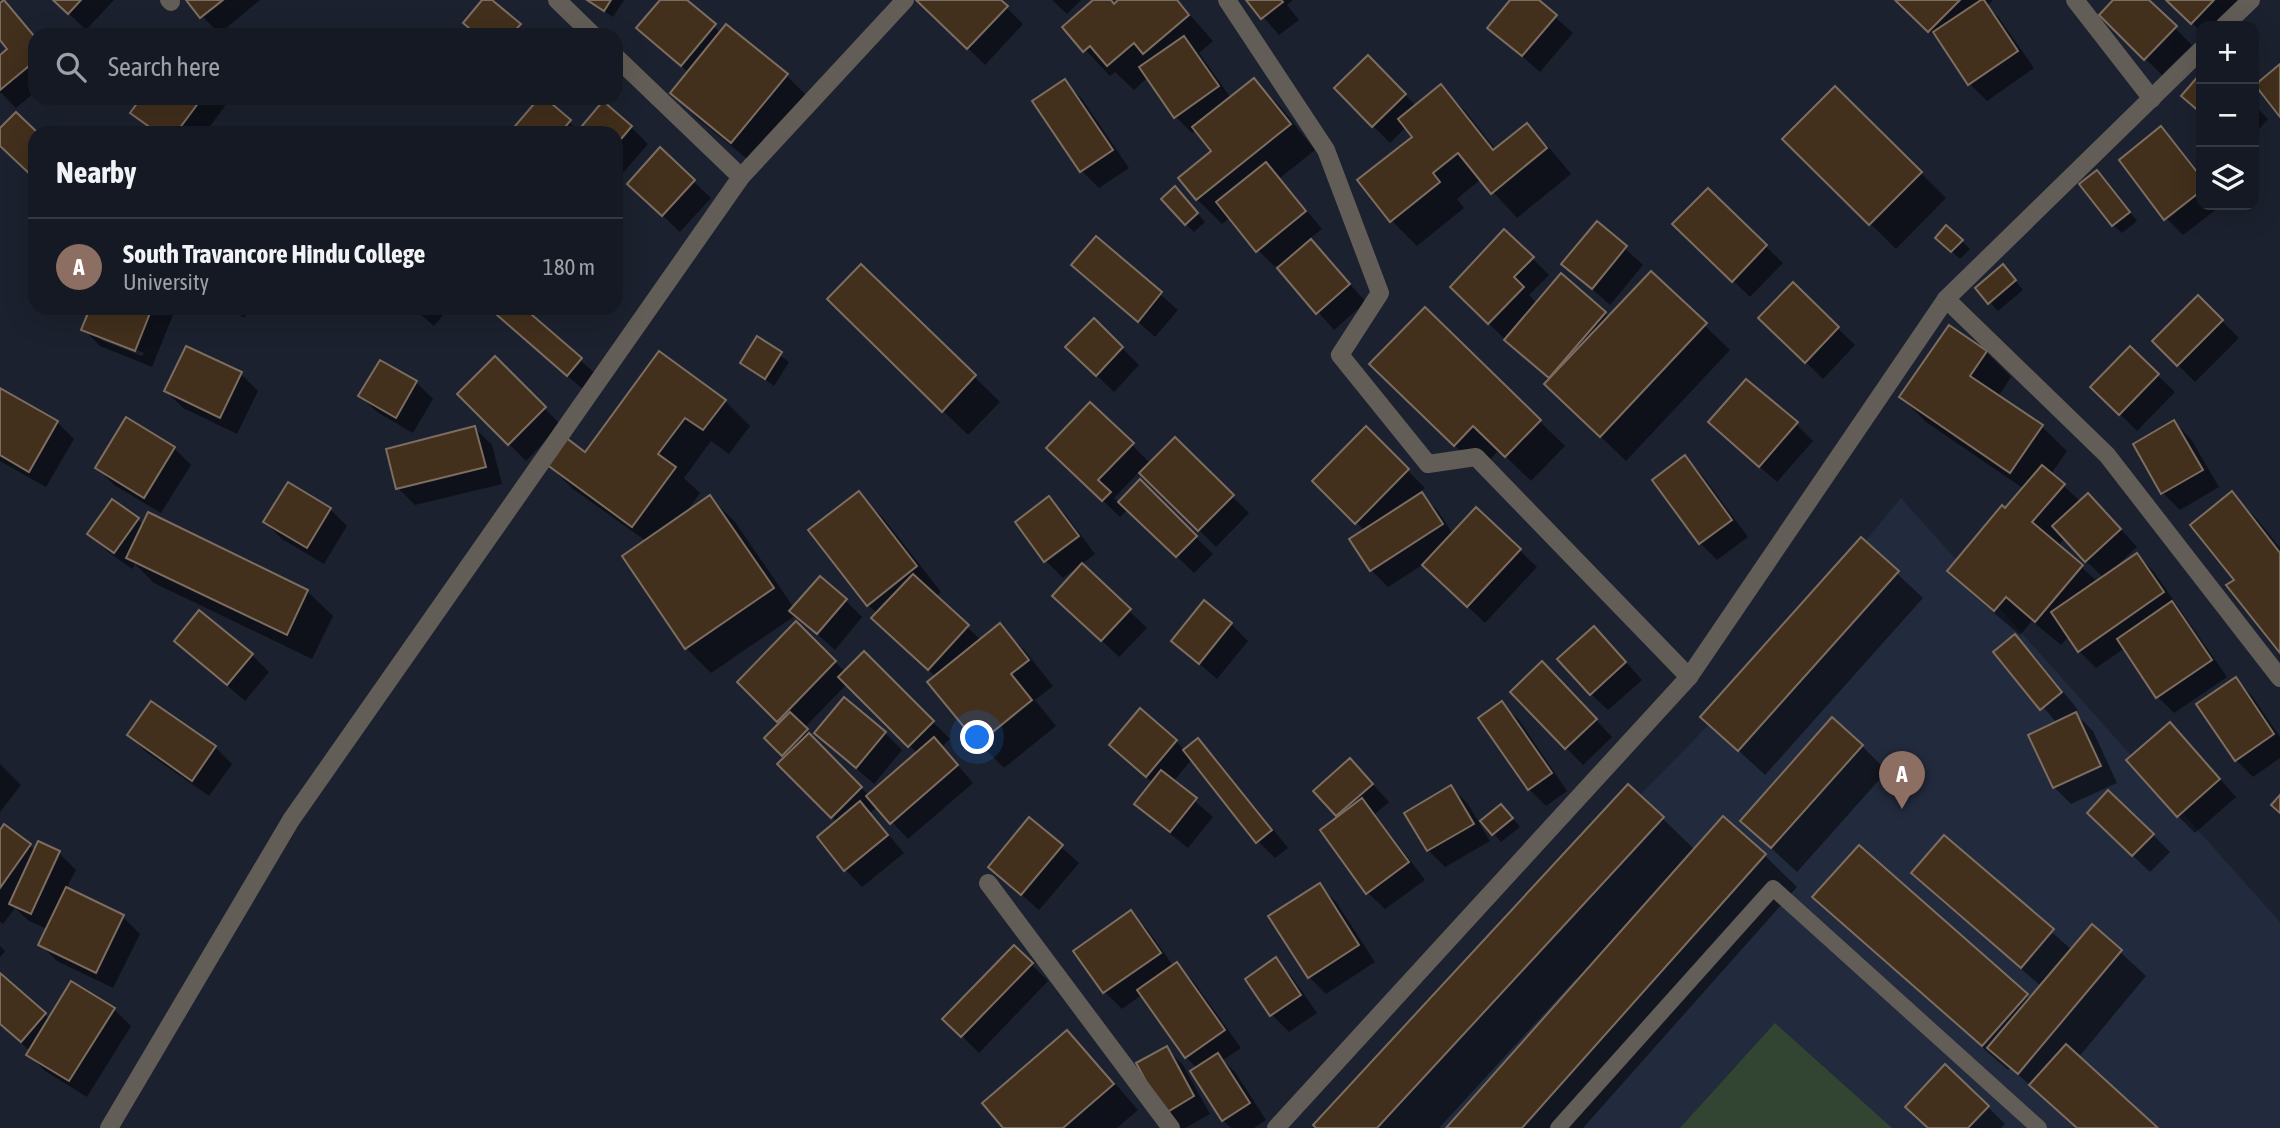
<!DOCTYPE html>
<html lang="en">
<head>
<meta charset="utf-8">
<style>
	body { margin:0; font-family:"Asap Condensed",sans-serif; background:#1e222b; color:#f1f3f6 }
	.controls { position:absolute; right:21px; top:21px; display:grid; overflow:hidden; border-radius:14px; box-shadow:0 7px 28px #0002 }
	.controls button { width:63px; height:63px; display:grid; place-items:center; padding:0; border:0; border-bottom:2px solid #343841; background:#151923; color:#f1f3f6; font:35px sans-serif }
	.you { position:absolute; left:978px; top:738px; width:24px; height:24px; margin:-18px; border:5px solid #fff; border-radius:50%; background:#1a73e8; box-shadow:0 0 0 10px #1a73e833 }
	.badge { display:grid; place-items:center; width:46px; height:46px; border-radius:50%; background:#0b8043; color:#fff; font-size:23px; font-weight:700 }
	.pin { position:absolute; translate:-50% -58px; filter:drop-shadow(0 2px 4px #0008) }
	.pin::after { content:''; position:absolute; top:37px; width:24px; height:21px; background:inherit; clip-path:polygon(0 0,100% 0,50% 100%) }
	.list { margin:0; padding:0; list-style:none }
	h2 { display:flex; justify-content:space-between; align-items:center; height:91px; margin:0; padding:0 28px; font-size:30px }
	h2 small { font-size:23px; font-weight:400; color:#9da0a6 }
	.list li { display:grid; grid-template-columns:46px 1fr auto; gap:21px; align-items:center; box-sizing:border-box; height:98px; padding:0 28px; border-top:2px solid #343841 }
	.list b { display:block; font-size:26px; white-space:nowrap }
	.list p { margin:0; font-size:23px; white-space:nowrap; color:#9da0a6 }
	.list em { font-size:23px; font-style:normal; color:#9da0a6 }
	.icon { flex:none; width:38px; height:38px; fill:none; stroke:currentColor; stroke-width:2; stroke-linecap:round; stroke-linejoin:round }
	.map { position:relative; flex:none; width:2280px; height:1128px; overflow:hidden }
	.search { position:absolute; background:#151923; box-shadow:0 7px 28px #0002; left:28px; top:28px; width:595px; height:77px; display:flex; align-items:center; gap:18px; box-sizing:border-box; padding:0 24px; border-radius:21px; color:#9da0a6; font-size:26px }
	.panel { position:absolute; background:#151923; box-shadow:0 7px 28px #0002; left:28px; top:126px; width:595px; height:189px; border-radius:21px }
	.map>svg:first-child { display:block }
	.built { fill:#222a3d }
	.green { fill:#324432 }
	.shadow { fill:#0007; fill-rule:evenodd }
	.building { fill:#422f1c; stroke:#7c6d60; stroke-width:2 }
	.lines { fill:none; stroke-linecap:round; stroke-linejoin:round }
	.lane { stroke:#625d56; stroke-width:16 }
	.street { stroke:#625d56; stroke-width:18 }
</style>
</head>
<body>
<div class="map">
<svg width="2280" height="1128" viewBox="0 0 2280 1128">
	<rect width="100%" height="100%" fill="#1c212f"/>
	<path class="built" d="M1901,498L2280,922V1128H1314L1737,696Z"/>
	<path class="green" d="M1775,1023L1892,1128H1680Z"/>
	<g class="shadow">
		<path d="M55,0H114L86,30Z"/>
		<path d="M188,0H260L219,34Z"/>
		<path d="M485,0H489L529,35H477Z"/>
		<path d="M587,0H624L613,17Z"/>
		<path d="M662,0H684L721,33L786,75L811,100L757,167L697,118L672,93L689,73L639,28Z"/>
		<path d="M919,0H999L1023,24L985,65Z"/>
		<path d="M1052,0H1081L1067,14Z"/>
		<path d="M1096,0H1110L1115,5L1121,0H1177L1213,41L1199,53L1231,98L1253,80L1279,105L1315,150L1280,178L1322,229L1309,239L1366,302L1334,330L1277,265L1275,267L1258,250L1231,217L1222,224L1197,199L1214,151L1197,130L1192,133L1175,116L1148,77L1134,90L1115,72L1110,76L1064,27Z"/>
		<path d="M1248,0H1293L1287,5L1299,20L1279,35Z"/>
		<path d="M1513,0H1536L1573,33L1540,72L1490,28Z"/>
		<path d="M1898,0H1993L1987,6L1999,18L2034,68L1987,101L1970,84L1945,47Z"/>
		<path d="M2116,0H2147L2192,45L2162,75L2101,15Z"/>
		<path d="M2169,0H2247L2221,26H2201V32Z"/>
		<path d="M4,2L35,36V92L16,108L0,92V57L10,49L0,38V5Z"/>
		<path d="M1368,57L1417,107L1441,87L1466,112L1496,150L1527,126L1552,151L1571,174L1517,218L1481,179L1457,199L1464,208L1417,246L1392,221L1360,181L1414,137L1406,127L1390,143L1336,88Z"/>
		<path d="M1065,82L1082,99L1129,168L1099,188L1082,171L1035,102Z"/>
		<path d="M1835,88L1946,198L1896,249L1785,139Z"/>
		<path d="M143,98H231L205,133H154L133,113Z"/>
		<path d="M542,98L579,131L631,127L648,144L616,181V133H512Z"/>
		<path d="M2254,105L2268,119L2254,135Z"/>
		<path d="M2161,129L2178,146L2201,175V205H2222L2183,235L2166,218Z"/>
		<path d="M660,150L711,198L680,232L646,200Z"/>
		<path d="M2097,172L2137,221L2122,233L2113,225Z"/>
		<path d="M1708,190L1783,263L1750,297L1675,224Z"/>
		<path d="M1183,197L1205,222L1194,232L1186,224Z"/>
		<path d="M1597,223L1643,265L1610,305L1563,263Z"/>
		<path d="M1505,231L1549,275L1529,295L1537,303L1605,313L1609,318L1651,274L1730,350L1626,461L1572,409L1551,380L1523,357L1452,287Z"/>
		<path d="M1096,238L1178,310L1155,337L1074,265Z"/>
		<path d="M1938,238L1962,241L1970,249L1960,259Z"/>
		<path d="M861,266L1000,402L968,435L854,324Z"/>
		<path d="M2011,275L2023,290L1998,311L1977,288Z"/>
		<path d="M1793,285L1855,345L1823,379L1761,318Z"/>
		<path d="M2198,297L2239,338L2195,382L2154,341Z"/>
		<path d="M92,308H166L173,315L152,367L100,346L83,329ZM101,336L144,353L142,356L101,340Z"/>
		<path d="M229,308H251L244,318Z"/>
		<path d="M413,308H449L434,326Z"/>
		<path d="M488,308H521L598,376L585,391Z"/>
		<path d="M1425,310L1565,446L1531,481L1499,450L1480,470L1396,389Z"/>
		<path d="M1094,320L1139,365L1114,392L1085,364Z"/>
		<path d="M757,338L789,362L774,386L742,362Z"/>
		<path d="M2130,349L2175,392L2137,431L2093,387Z"/>
		<path d="M1986,352L2011,377L1998,397L2041,426L2067,451L2051,474L2081,502L2105,512L2137,547L2113,569L2115,570L2137,555L2154,572L2227,677L2174,713L2157,696L2125,648L2096,668L2079,651L2069,636L2061,645L2032,621L2020,635L1974,596L1949,571L2024,489L1926,422L1901,397ZM2065,538L2086,561L2104,578L2098,582L2058,546Z"/>
		<path d="M495,358L561,425L526,461L459,394Z"/>
		<path d="M241,374L258,391L237,434L183,408L166,391Z"/>
		<path d="M416,382L433,399L413,433L377,412L360,396Z"/>
		<path d="M0,390L57,422L74,439L46,487L0,461Z"/>
		<path d="M725,401L750,426L729,454L711,441L684,478L700,493L686,513L710,497L735,522L794,608L845,600L862,617L835,650L796,615L711,673L686,648L646,541L573,489L548,464L585,454Z"/>
		<path d="M2174,422L2191,439L2219,487L2180,510L2163,493Z"/>
		<path d="M1796,424L1813,441L1777,482L1728,439Z"/>
		<path d="M475,428L492,445L502,484L415,505L398,488Z"/>
		<path d="M1366,429L1425,488L1420,492L1438,511L1453,534L1476,509L1537,567L1485,623L1424,564L1388,587L1371,570L1352,540L1365,531L1314,481Z"/>
		<path d="M1175,440L1249,513L1216,547L1140,471L1114,498L1120,503L1140,482L1213,554L1194,573L1128,509L1120,517L1066,465L1132,445L1151,464Z"/>
		<path d="M174,448L191,465L161,513L114,485L97,468Z"/>
		<path d="M1685,458L1702,475L1748,537L1717,560L1700,543Z"/>
		<path d="M288,484L330,509L347,526L324,564L282,539L265,522Z"/>
		<path d="M859,493L884,519L941,592L935,597L981,640L1000,625L1025,651L1053,686L1035,700L1056,726L1004,768L979,743L930,682L936,677L891,635L878,614L868,605Z"/>
		<path d="M2232,494L2257,519L2280,548V650L2236,580Z"/>
		<path d="M1049,498L1066,515L1095,554L1063,578L1046,561L1017,523Z"/>
		<path d="M138,520L144,525L307,591L333,616L312,659L154,583L135,564L132,569L107,551L90,534Z"/>
		<path d="M1861,540L1923,598L1765,775L1702,717Z"/>
		<path d="M1082,566L1147,628L1119,657L1072,612Z"/>
		<path d="M796,624L845,672L864,653L950,739L942,747L973,783L908,839L877,806L870,813L904,853L862,887L846,870L837,822L779,764L786,758L766,738L781,723L739,682ZM847,684L918,754L869,796L804,728Z"/>
		<path d="M1231,624L1248,641L1217,679L1173,641Z"/>
		<path d="M2015,636L2032,653L2078,710L2075,713L2093,731L2117,783L2071,804L2054,787L2030,736L2057,723L1996,652Z"/>
		<path d="M176,641L252,655L269,672L245,701Z"/>
		<path d="M1611,645L1642,680L1608,710L1591,694Z"/>
		<path d="M2235,679L2252,696L2280,737V758L2253,777L2236,760Z"/>
		<path d="M1559,681L1612,737L1583,765L1512,692Z"/>
		<path d="M1502,704L1519,720L1567,791L1546,806L1529,789Z"/>
		<path d="M816,733H885L902,750L874,784Z"/>
		<path d="M129,735L215,747L232,764L209,796L146,752Z"/>
		<path d="M1198,740L1215,757L1288,848L1275,858L1258,841L1192,759L1173,782L1213,817L1188,848L1154,821L1137,804L1153,783L1128,762L1176,741L1185,751Z"/>
		<path d="M2186,741L2236,797L2195,833L2178,816Z"/>
		<path d="M1862,746L1887,771L1797,872L1742,821Z"/>
		<path d="M0,764L21,785L0,812Z"/>
		<path d="M1367,778L1389,802L1375,814L1425,880L1385,909L1368,893L1340,817L1316,791Z"/>
		<path d="M1451,787L1468,804L1490,841L1445,867L1428,850L1407,813Z"/>
		<path d="M1509,814L1520,827L1501,842L1483,821Z"/>
		<path d="M1662,818L1695,850L1764,855L1797,887L1583,1128H1448L1578,981L1576,979L1439,1128H1319Z"/>
		<path d="M1030,819L1079,863L1039,910L990,867Z"/>
		<path d="M4,827L36,851L59,853L76,870L66,889L123,917L140,934L113,988L57,961L40,944L47,929L29,921L15,908L3,924L0,922V833Z"/>
		<path d="M2106,830L2153,835L2170,852L2150,872Z"/>
		<path d="M1944,838L2072,950L2092,926L2146,976L2078,1058L2155,1128H2076L2043,1096L2010,1068L2008,1070L1840,922L1815,897L1859,847L2030,999L2041,986L1938,898L1913,873Z"/>
		<path d="M1319,885L1336,902L1375,962L1326,994L1309,977Z"/>
		<path d="M1130,912L1147,929L1174,967L1177,965L1194,982L1241,1048L1223,1060L1235,1072L1266,1120L1254,1128H1231L1223,1120L1192,1072L1198,1069L1186,1057L1143,994L1122,1009L1105,992L1075,951Z"/>
		<path d="M0,946L5,951L0,957Z"/>
		<path d="M1014,947L1048,981L979,1053L945,1019Z"/>
		<path d="M1275,960L1292,977L1317,1013L1289,1032L1272,1015Z"/>
		<path d="M0,976L50,1019L114,1009L131,1026L87,1097L45,1071L28,1054L30,1051L0,1024Z"/>
		<path d="M1067,1032L1092,1057L1138,1110L1117,1128H1006Z"/>
		<path d="M1166,1048L1183,1065L1210,1114L1185,1128H1181L1165,1112Z"/>
		<path d="M1988,1107L2005,1124L2001,1128H1930Z"/>
	</g>
	<g class="building">
		<path d="M4,0L35,37V61L0,90V55L7,49L0,40V3Z"/>
		<path d="M53,0H81L68,14Z"/>
		<path d="M186,0H223L200,18Z"/>
		<path d="M482,0H492L521,24L511,35H477L463,23Z"/>
		<path d="M587,0H611L604,11Z"/>
		<path d="M660,0H687L716,24L681,66L636,28Z"/>
		<path d="M916,0H1001L1008,6L967,49Z"/>
		<path d="M1093,0H1111L1114,4L1118,0H1177L1189,15L1143,54L1134,43L1107,66L1090,46L1083,52L1062,27Z"/>
		<path d="M1246,0H1281L1283,2L1261,19Z"/>
		<path d="M1510,0H1539L1557,15L1522,56L1487,28Z"/>
		<path d="M1895,0H1960L1928,32Z"/>
		<path d="M1981,0H1984L2018,51L1968,85L1933,32Z"/>
		<path d="M2113,0H2149L2177,26L2144,60L2099,15Z"/>
		<path d="M2166,0H2214L2191,24Z"/>
		<path d="M726,24L788,74L731,143L670,93Z"/>
		<path d="M1184,36L1219,86L1174,118L1139,67Z"/>
		<path d="M1368,55L1406,94L1372,127L1334,88Z"/>
		<path d="M2280,64V117L2255,85Z"/>
		<path d="M2201,73V113L2181,96Z"/>
		<path d="M1254,78L1291,124L1196,200L1178,178L1211,151L1192,127Z"/>
		<path d="M1065,79L1113,150L1080,172L1032,101Z"/>
		<path d="M1441,84L1493,150L1527,123L1547,148L1491,194L1458,153L1433,173L1440,182L1390,222L1357,180L1412,137L1398,119Z"/>
		<path d="M1835,86L1922,172L1869,225L1782,139Z"/>
		<path d="M141,98H202L176,133H158L130,113Z"/>
		<path d="M539,98H545L571,120L560,133H509Z"/>
		<path d="M603,101L632,126L616,145V133H576Z"/>
		<path d="M16,112L38,133H35V179L0,146V128Z"/>
		<path d="M2161,126L2201,177V191L2164,220L2119,160Z"/>
		<path d="M660,147L695,180L662,216L627,184Z"/>
		<path d="M1266,162L1306,211L1256,252L1216,202Z"/>
		<path d="M2097,170L2130,212L2112,226L2079,184Z"/>
		<path d="M1175,186L1198,213L1185,225L1161,199Z"/>
		<path d="M1708,188L1767,245L1732,282L1672,224Z"/>
		<path d="M1597,221L1627,246L1592,289L1561,264Z"/>
		<path d="M1946,225L1963,240L1951,252L1935,238Z"/>
		<path d="M1504,229L1534,257L1514,277L1524,287L1488,324L1450,287Z"/>
		<path d="M1096,236L1162,292L1138,322L1071,265Z"/>
		<path d="M1311,239L1350,284L1316,314L1277,268Z"/>
		<path d="M861,264L976,375L942,412L827,299Z"/>
		<path d="M2003,264L2016,280L1988,304L1975,288Z"/>
		<path d="M1651,271L1707,323L1600,437L1544,384Z"/>
		<path d="M1561,273L1606,312L1549,378L1504,340Z"/>
		<path d="M1793,282L1839,327L1805,363L1758,318Z"/>
		<path d="M2198,295L2223,320L2177,366L2152,341Z"/>
		<path d="M1425,307L1541,420L1505,457L1473,426L1454,446L1369,364Z"/>
		<path d="M90,308H152L135,351L81,330Z"/>
		<path d="M489,308H524L582,358L567,376Z"/>
		<path d="M1094,318L1123,347L1096,376L1065,347Z"/>
		<path d="M1949,325L1987,351L1970,376L2043,425L2010,473L1899,397Z"/>
		<path d="M757,336L782,352L765,379L740,363Z"/>
		<path d="M186,346L242,372L220,418L164,391Z"/>
		<path d="M2130,346L2159,374L2119,415L2090,387Z"/>
		<path d="M659,351L726,400L703,430L685,418L658,454L676,467L632,527L546,464L565,437L585,452Z"/>
		<path d="M495,356L546,407L508,445L457,394Z"/>
		<path d="M380,360L417,381L396,418L358,396Z"/>
		<path d="M1746,379L1798,422L1759,467L1708,422Z"/>
		<path d="M0,388L58,421L29,472L0,455Z"/>
		<path d="M1090,402L1134,443L1098,480L1111,492L1102,501L1046,448Z"/>
		<path d="M126,417L175,447L144,498L95,468Z"/>
		<path d="M2174,420L2203,470L2161,494L2133,444Z"/>
		<path d="M475,426L486,467L396,489L386,449Z"/>
		<path d="M1366,426L1409,469L1355,524L1312,481Z"/>
		<path d="M1175,437L1234,495L1198,531L1139,473Z"/>
		<path d="M1685,455L1732,520L1699,544L1652,480Z"/>
		<path d="M2042,465L2065,484L2032,522L2083,565L2035,622L2006,597L1994,611L1947,571L2002,505L2005,508Z"/>
		<path d="M1140,479L1197,536L1176,557L1118,502Z"/>
		<path d="M288,482L331,508L307,548L263,522Z"/>
		<path d="M859,491L917,566L867,606L808,530Z"/>
		<path d="M2232,491L2280,553V653L2226,585L2234,580L2190,525Z"/>
		<path d="M1422,492L1443,524L1370,571L1349,539Z"/>
		<path d="M2088,493L2121,529L2085,562L2052,526Z"/>
		<path d="M710,495L774,588L685,649L622,556Z"/>
		<path d="M1049,496L1079,536L1044,562L1015,522Z"/>
		<path d="M112,499L139,518L114,553L87,534Z"/>
		<path d="M1476,507L1521,549L1467,607L1422,565Z"/>
		<path d="M148,512L308,590L287,635L126,558Z"/>
		<path d="M1861,537L1899,571L1738,751L1700,717Z"/>
		<path d="M2137,553L2164,592L2078,652L2051,612Z"/>
		<path d="M1082,563L1131,609L1101,641L1052,596Z"/>
		<path d="M913,574L969,625L928,670L871,618Z"/>
		<path d="M820,576L847,599L817,634L789,611Z"/>
		<path d="M1204,600L1232,623L1199,664L1171,641Z"/>
		<path d="M2172,601L2212,660L2156,698L2117,639Z"/>
		<path d="M199,610L253,654L227,685L174,641Z"/>
		<path d="M796,621L836,661L777,722L737,682Z"/>
		<path d="M1000,623L1029,660L1011,674L1032,700L978,744L927,682Z"/>
		<path d="M1594,626L1626,662L1590,695L1557,659Z"/>
		<path d="M2015,634L2062,692L2040,710L1993,652Z"/>
		<path d="M864,651L934,721L908,747L838,677Z"/>
		<path d="M1542,661L1597,719L1565,749L1510,692Z"/>
		<path d="M2236,677L2274,734L2235,761L2196,704Z"/>
		<path d="M844,697L886,732L856,768L814,733Z"/>
		<path d="M151,701L216,746L192,781L127,735Z"/>
		<path d="M1502,701L1552,773L1528,790L1478,718Z"/>
		<path d="M1140,708L1177,740L1146,777L1109,745Z"/>
		<path d="M790,712L808,729L782,756L764,738Z"/>
		<path d="M2076,712L2101,766L2053,788L2028,735Z"/>
		<path d="M1832,717L1863,745L1771,848L1740,821Z"/>
		<path d="M2170,722L2220,779L2177,817L2126,760Z"/>
		<path d="M809,733L862,787L831,818L777,764Z"/>
		<path d="M934,737L958,765L890,824L866,796Z"/>
		<path d="M1198,738L1272,830L1256,843L1183,750Z"/>
		<path d="M1350,758L1373,784L1336,816L1313,791Z"/>
		<path d="M1161,770L1197,798L1170,832L1134,804Z"/>
		<path d="M1628,784L1664,817L1377,1128H1316L1313,1125Z"/>
		<path d="M1451,785L1474,824L1427,851L1404,813Z"/>
		<path d="M2108,790L2154,834L2132,856L2087,813Z"/>
		<path d="M2280,795V813L2271,805Z"/>
		<path d="M1362,798L1409,862L1366,894L1320,830Z"/>
		<path d="M860,801L888,835L844,871L817,837Z"/>
		<path d="M1501,804L1513,818L1492,835L1480,821Z"/>
		<path d="M1723,816L1766,854L1522,1128H1446Z"/>
		<path d="M1029,817L1063,845L1021,895L988,867Z"/>
		<path d="M4,824L31,844L0,888V830Z"/>
		<path d="M1944,835L2054,929L2021,968L1911,873Z"/>
		<path d="M38,841L60,851L31,914L9,904Z"/>
		<path d="M1859,845L2028,994L1982,1046L1812,897Z"/>
		<path d="M1320,883L1359,945L1308,978L1268,916Z"/>
		<path d="M66,887L124,915L96,973L38,945Z"/>
		<path d="M1131,910L1161,953L1103,993L1073,951Z"/>
		<path d="M2092,924L2122,950L2018,1074L1987,1048Z"/>
		<path d="M1014,945L1033,963L961,1037L942,1019Z"/>
		<path d="M1276,957L1301,995L1270,1016L1245,979Z"/>
		<path d="M1177,962L1225,1030L1185,1058L1137,990Z"/>
		<path d="M0,973L46,1013L21,1042L0,1024Z"/>
		<path d="M71,981L115,1008L69,1081L26,1055Z"/>
		<path d="M1067,1030L1114,1084L1063,1128H1003L982,1103Z"/>
		<path d="M2066,1044L2158,1128H2077L2029,1085Z"/>
		<path d="M1167,1046L1194,1096L1164,1114L1136,1063Z"/>
		<path d="M1218,1053L1250,1103L1222,1121L1190,1071Z"/>
		<path d="M1945,1064L1989,1106L1968,1128H1928L1905,1107Z"/>
	</g>
	<g class="lines">
		<path class="lane" d="M1558,1128L1773,888L2039,1128"/>
		<g class="street">
			<path d="M169,0L171,2"/>
			<path d="M557,0L593,35"/>
			<path d="M1227,0L1326,150L1380,293L1340,355L1428,464L1476,457L1689,677"/>
			<path d="M2075,0L2152,99"/>
			<path d="M2224,26L2251,0"/>
			<path d="M616,57L741,177"/>
			<path d="M1946,299L2107,455L2280,678"/>
			<path d="M988,883L1171,1128"/>
			<path d="M109,1128L291,820L741,177L905,0"/>
			<path d="M1276,1128L1689,677L1946,299L2201,50"/>
		</g>
	</g>
</svg>
<div class="controls">
<button>+</button>
<button>−</button>
<button><svg class="icon" aria-label="layers" viewBox="0 0 24 24"><path d="M12 4l9 5-9 5-9-5zM3 14l9 5 9-5"/></svg></button>
</div>
<div class="you"></div>
<div class="pin badge" style="left:1902px;top:809px;background:#8d6e63">A</div>
<div class="search"><svg class="icon" aria-label="search" viewBox="0 0 24 24"><circle cx="10" cy="10" r="6"/><path d="M15 15l6 6"/></svg>Search here</div>
<section class="panel">
<h2>Nearby<small></small></h2>
<ul class="list">
<li><span class="badge" style="background:#8d6e63">A</span><div><b>South Travancore Hindu College</b><p>University</p></div><em>180 m</em></li>
</ul>
</section>
</div>
</body>
</html>
